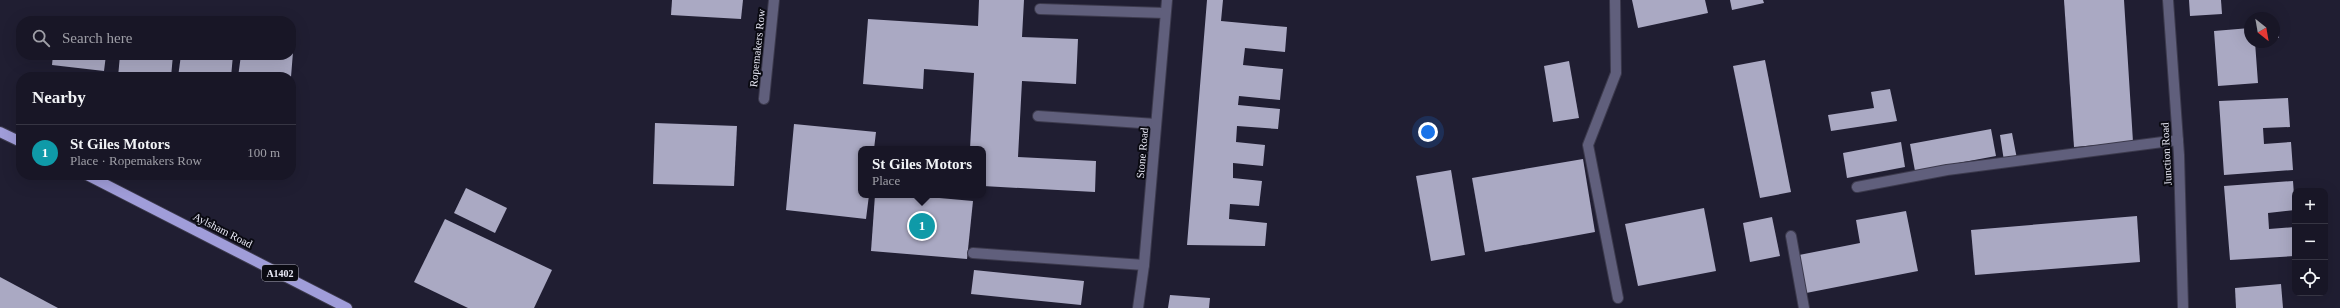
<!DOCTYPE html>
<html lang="en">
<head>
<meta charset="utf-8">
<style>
	body { margin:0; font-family:Georgia,serif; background:#211f2e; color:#f1f3f6 }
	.controls { position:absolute; right:12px; bottom:12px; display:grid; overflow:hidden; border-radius:8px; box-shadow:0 4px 16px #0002 }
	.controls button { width:36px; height:36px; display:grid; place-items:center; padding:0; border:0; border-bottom:1px solid #363543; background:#181626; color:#f1f3f6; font:20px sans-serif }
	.compass { position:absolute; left:2244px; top:12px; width:36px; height:36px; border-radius:50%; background:#181626; box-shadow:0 4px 16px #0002; rotate:149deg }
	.you { position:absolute; left:1428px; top:132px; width:14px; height:14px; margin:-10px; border:3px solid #fff; border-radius:50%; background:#1a73e8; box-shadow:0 0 0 6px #1a73e833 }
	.badge { display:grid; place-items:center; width:26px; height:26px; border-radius:50%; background:#7c3aed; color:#fff; font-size:13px; font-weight:700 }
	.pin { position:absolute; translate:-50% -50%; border:2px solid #fff; box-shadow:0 1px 4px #0006 }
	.popup { position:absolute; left:858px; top:146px; width:128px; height:52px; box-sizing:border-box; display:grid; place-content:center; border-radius:8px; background:#181626; filter:drop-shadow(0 1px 3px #0005); font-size:13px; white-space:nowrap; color:#9f9fa7 }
	.popup b { font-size:15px; color:#f1f3f6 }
	.popup::after { content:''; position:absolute; left:50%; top:100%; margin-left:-8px; border:8px solid transparent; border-top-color:#181626 }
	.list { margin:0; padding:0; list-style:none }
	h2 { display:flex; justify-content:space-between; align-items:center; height:52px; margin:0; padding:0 16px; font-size:17px }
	h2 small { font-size:13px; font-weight:400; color:#9f9fa7 }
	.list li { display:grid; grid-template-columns:26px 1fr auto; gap:12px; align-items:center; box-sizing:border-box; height:56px; padding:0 16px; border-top:1px solid #363543 }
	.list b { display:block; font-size:15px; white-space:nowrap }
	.list p { margin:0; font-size:13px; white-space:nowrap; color:#9f9fa7 }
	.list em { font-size:13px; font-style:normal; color:#9f9fa7 }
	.icon { flex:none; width:22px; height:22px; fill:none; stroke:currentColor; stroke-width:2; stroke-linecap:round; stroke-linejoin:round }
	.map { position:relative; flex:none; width:2340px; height:308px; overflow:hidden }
	.search { position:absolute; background:#181626; box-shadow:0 4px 16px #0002; left:16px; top:16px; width:280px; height:44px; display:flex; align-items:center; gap:10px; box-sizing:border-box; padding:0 14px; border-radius:16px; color:#9f9fa7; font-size:15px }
	.panel { position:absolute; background:#181626; box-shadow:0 4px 16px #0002; left:16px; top:72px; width:280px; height:108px; border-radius:16px }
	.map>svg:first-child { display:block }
	.building { fill:#aaa9c3 }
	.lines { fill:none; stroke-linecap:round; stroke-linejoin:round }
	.minor-casing { stroke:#3c3a4d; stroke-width:12 }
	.major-casing { stroke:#3c3a4d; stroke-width:12 }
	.minor { stroke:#605f7c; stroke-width:10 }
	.major { stroke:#a09dd9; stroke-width:10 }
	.labels { text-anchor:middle; stroke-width:4; stroke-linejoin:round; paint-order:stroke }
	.shield { fill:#0a0a12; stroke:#a5a5b1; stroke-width:1 }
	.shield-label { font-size:10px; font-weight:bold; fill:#e8e8f5 }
	.street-label { font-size:11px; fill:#e8e8f5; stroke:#0a0a12 }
</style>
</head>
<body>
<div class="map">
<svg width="2340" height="308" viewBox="0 0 2340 308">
	<rect width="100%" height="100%" fill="#201e32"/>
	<g class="building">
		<path d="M672,0H743L741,19L671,15Z"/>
		<path d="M979,0H1024L1022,37L1078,39L1076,84L1022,81L1018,157L1096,161L1095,192L983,186V149H970L974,73L924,69L923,89L863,84L868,19L978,26Z"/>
		<path d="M1207,0H1223L1221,21L1287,27L1285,52L1245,48L1243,65L1283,69L1280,100L1239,96L1238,105L1280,109L1278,129L1237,126L1236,142L1265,145L1263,166L1233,163V178L1262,181L1259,206L1230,204L1229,219L1267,223L1265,246L1187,245Z"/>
		<path d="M1632,0H1705L1708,13L1638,28Z"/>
		<path d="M1730,0H1763L1764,3L1732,10Z"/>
		<path d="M2064,0H2124L2133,142L2074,147Z"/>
		<path d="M2189,0H2221L2222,14L2190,16Z"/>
		<path d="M2274,26H2277L2279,38H2274Z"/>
		<path d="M2250,28V42H2255L2258,83L2218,86L2214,31Z"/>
		<path d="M291,52H293L291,77H238L241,55H291Z"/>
		<path d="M53,55H106L104,71L52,65Z"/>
		<path d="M120,55H173L171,77H118Z"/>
		<path d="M181,55H233L231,77H178Z"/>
		<path d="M1765,60L1791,192L1760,198L1733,66Z"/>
		<path d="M1569,61L1579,118L1553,122L1544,66Z"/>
		<path d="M1890,89L1897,121L1831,131L1828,115L1874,108L1871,92Z"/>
		<path d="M2288,98L2290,127L2263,128L2264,144L2291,142L2293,170L2224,175L2219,101Z"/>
		<path d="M655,123L737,126L734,186L653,184Z"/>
		<path d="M794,124L876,132L874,149H861V195H869L866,219L786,210Z"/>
		<path d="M1991,129L1996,156L1915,171L1910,144Z"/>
		<path d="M2012,133L2017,159L2004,161L2000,135Z"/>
		<path d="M1901,142L1905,167L1847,178L1843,153Z"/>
		<path d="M1583,159L1595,232L1485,252L1472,178Z"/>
		<path d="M1451,170L1465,255L1431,261L1416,176Z"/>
		<path d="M2293,181L2295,210L2268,213L2269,229L2295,227V256L2230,260L2224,186Z"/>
		<path d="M466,188L507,208L495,233L454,213Z"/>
		<path d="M875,195H906L973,201L967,259L871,251Z"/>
		<path d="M1704,208L1716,271L1638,286L1625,224Z"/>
		<path d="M1906,211L1918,271L1801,294L1794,256L1860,243L1856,220Z"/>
		<path d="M2137,216L2140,262L1975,275L1971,230Z"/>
		<path d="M1772,217L1780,256L1750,262L1743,223Z"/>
		<path d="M445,219L552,270L534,308H468L414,282Z"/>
		<path d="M974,270L1084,281L1081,305L971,294Z"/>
		<path d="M0,277L58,308H0Z"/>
		<path d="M2281,284L2283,308H2236L2235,288Z"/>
		<path d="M1170,295L1210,298L1209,308H1168Z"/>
	</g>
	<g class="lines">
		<g class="minor-casing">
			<g id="minor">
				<path d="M1615,0L1616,73L1588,145L1618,298"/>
				<path d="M2168,0L2179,155L2183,308"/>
				<path d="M1040,9L1165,13"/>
				<path d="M764,99L774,0"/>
				<path d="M1038,116L1156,124"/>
				<path d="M1857,187L1947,170L2178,140"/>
				<path d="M1791,236L1804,308"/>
				<path d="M973,253L1144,265"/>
				<path d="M1138,308L1144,265L1167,0"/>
			</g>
		</g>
		<g class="major-casing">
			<g id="major">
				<path d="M0,132L21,142"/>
				<path d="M87,175L347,308"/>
			</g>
		</g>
		<use href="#minor" class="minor"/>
		<use href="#major" class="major"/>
	</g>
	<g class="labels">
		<rect class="shield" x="262" y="265" width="36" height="16" rx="3"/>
		<g class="shield-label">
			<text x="280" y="277">A1402</text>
		</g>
		<g class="street-label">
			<text transform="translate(757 48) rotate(-84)" y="4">Ropemakers Row</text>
			<text transform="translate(1142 153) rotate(-85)" y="4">Stone Road</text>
			<text transform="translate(2166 154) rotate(-93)" y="4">Junction Road</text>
			<text transform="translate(223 230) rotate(27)" y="4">Aylsham Road</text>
		</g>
	</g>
</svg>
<div class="controls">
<button>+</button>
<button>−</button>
<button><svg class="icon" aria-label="locate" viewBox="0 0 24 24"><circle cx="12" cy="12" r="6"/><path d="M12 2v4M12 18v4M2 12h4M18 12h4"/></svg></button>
</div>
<svg class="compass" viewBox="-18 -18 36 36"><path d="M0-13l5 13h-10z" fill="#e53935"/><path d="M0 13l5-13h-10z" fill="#9f9fa7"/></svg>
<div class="you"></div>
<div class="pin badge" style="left:922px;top:226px;background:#0f9aa8">1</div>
<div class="popup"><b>St Giles Motors</b>Place</div>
<div class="search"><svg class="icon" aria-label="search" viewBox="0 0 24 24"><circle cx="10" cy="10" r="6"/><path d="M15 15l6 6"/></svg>Search here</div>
<section class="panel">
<h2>Nearby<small></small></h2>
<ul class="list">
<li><span class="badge" style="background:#0f9aa8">1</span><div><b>St Giles Motors</b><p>Place · Ropemakers Row</p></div><em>100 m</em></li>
</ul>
</section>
</div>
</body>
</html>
